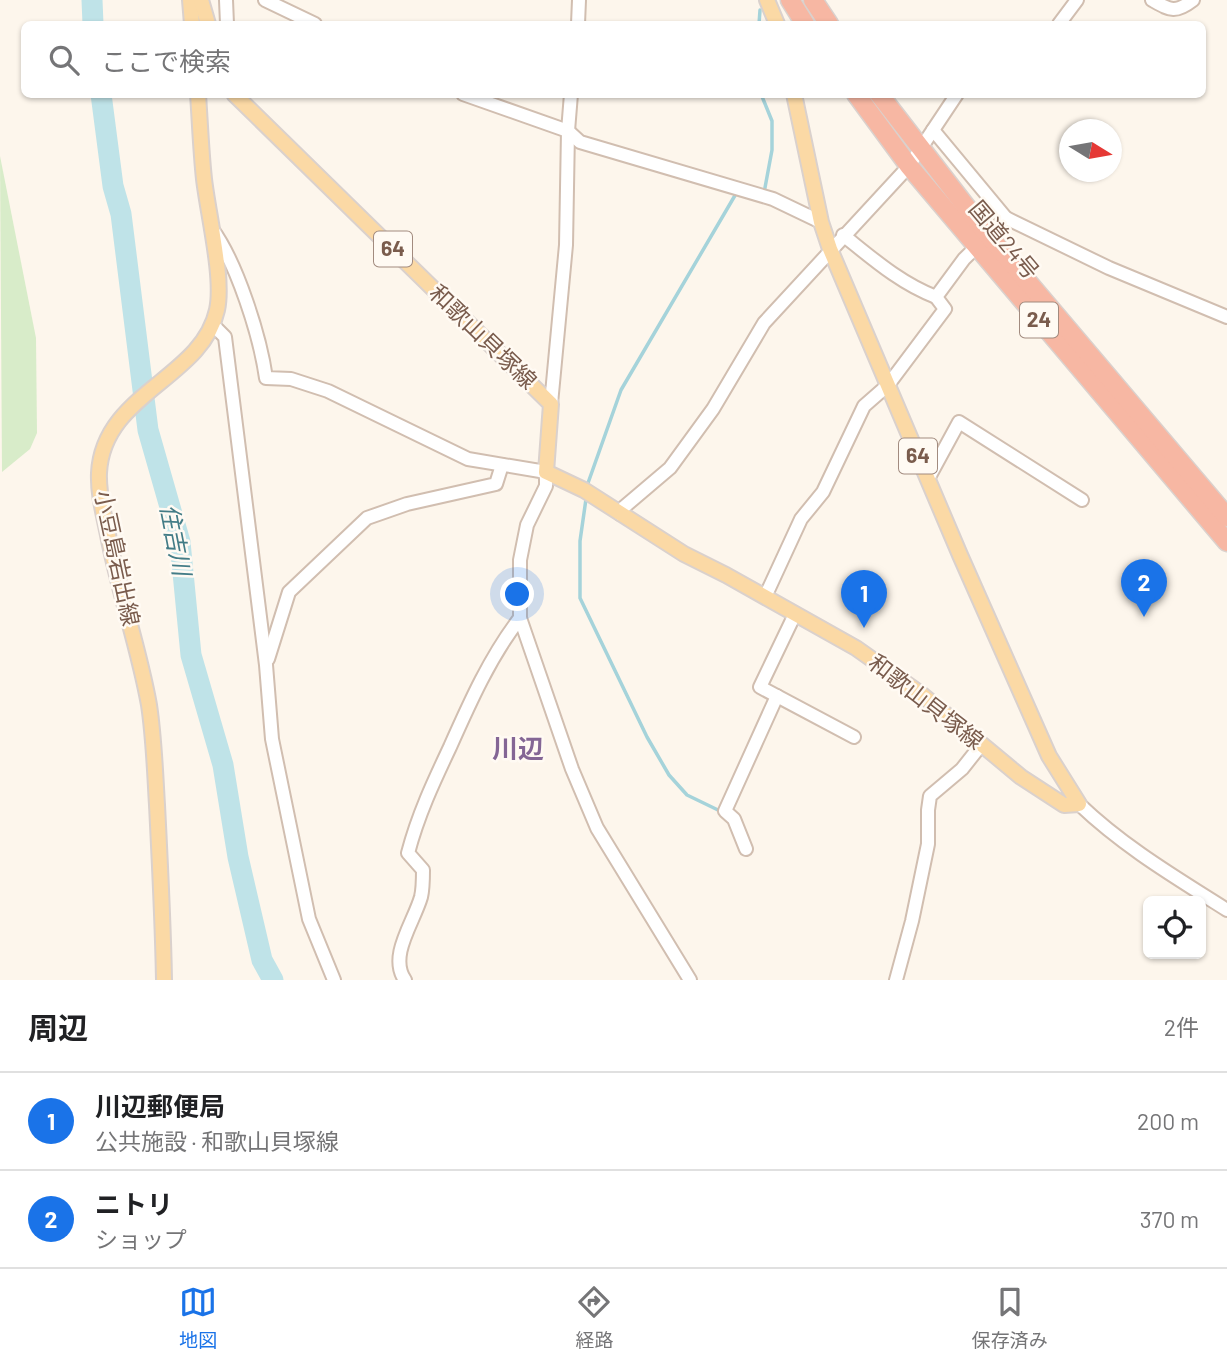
<!DOCTYPE html>
<html lang="ja">
<head>
<meta charset="utf-8">
<style>
	body { margin:0; font-family:Barlow,"Noto Sans JP",sans-serif; background:#f2f2f2; color:#202124 }
	.controls { position:absolute; right:21px; bottom:21px; display:grid; overflow:hidden; border-radius:10px; box-shadow:0 2px 5px #0004 }
	.controls button { width:63px; height:63px; display:grid; place-items:center; padding:0; border:0; border-bottom:2px solid #e0e0e0; background:#fff; color:#202124; font:35px sans-serif }
	.compass { position:absolute; left:1059px; top:119px; width:63px; height:63px; border-radius:50%; background:#fff; box-shadow:0 2px 5px #0004; rotate:101deg }
	.you { position:absolute; left:518px; top:595px; width:24px; height:24px; margin:-18px; border:5px solid #fff; border-radius:50%; background:#1a73e8; box-shadow:0 0 0 10px #1a73e833 }
	.badge { display:grid; place-items:center; width:46px; height:46px; border-radius:50%; background:#1a73e8; color:#fff; font-size:23px; font-weight:700 }
	.pin { position:absolute; translate:-50% -58px; filter:drop-shadow(0 2px 4px #0008) }
	.pin::after { content:''; position:absolute; top:37px; width:24px; height:21px; background:inherit; clip-path:polygon(0 0,100% 0,50% 100%) }
	.list { margin:0; padding:0; list-style:none }
	h2 { display:flex; justify-content:space-between; align-items:center; height:91px; margin:0; padding:0 28px; font-size:30px }
	h2 small { font-size:23px; font-weight:400; color:#757577 }
	.list li { display:grid; grid-template-columns:46px 1fr auto; gap:21px; align-items:center; box-sizing:border-box; height:98px; padding:0 28px; border-top:2px solid #e0e0e0 }
	.list b { display:block; font-size:26px; white-space:nowrap }
	.list p { margin:0; font-size:23px; white-space:nowrap; color:#757577 }
	.list em { font-size:23px; font-style:normal; color:#757577 }
	.icon { flex:none; width:38px; height:38px; fill:none; stroke:currentColor; stroke-width:2; stroke-linecap:round; stroke-linejoin:round }
	.map { position:relative; flex:none; width:1227px; height:980px; overflow:hidden }
	.search { position:absolute; background:#fff; box-shadow:0 2px 5px #0004; left:21px; right:21px; top:21px; height:77px; display:flex; align-items:center; gap:18px; box-sizing:border-box; padding:0 24px; border-radius:10px; color:#757577; font-size:26px }
	.sheet { height:287px; background:#fff }
	nav { display:flex; justify-content:space-around; align-items:center; box-sizing:border-box; height:98px; border-top:2px solid #e0e0e0; background:#fff; font-size:19px; color:#757577 }
	nav a { display:grid; justify-items:center; gap:4px }
	nav .on { color:#1a73e8 }
	.map>svg:first-child { display:block }
	.green { fill:#d8ecc9 }
	.lines { fill:none; stroke-linecap:round; stroke-linejoin:round }
	.stream { stroke:#a5d3da; stroke-width:3.5 }
	.river { stroke:#bfe3e8; stroke-width:21 }
	.minor-casing { stroke:#d1beb0; stroke-width:16 }
	.major-casing { stroke:#dad1cd; stroke-width:18 }
	.highway-casing { stroke:#dad1cd; stroke-width:21 }
	.minor { stroke:#fff; stroke-width:12 }
	.major { stroke:#fbd9a5; stroke-width:14 }
	.highway { stroke:#f7b7a3; stroke-width:18 }
	.labels { text-anchor:middle; stroke-width:5; stroke-linejoin:round; paint-order:stroke }
	.shield { fill:#fffaf3; stroke:#a28b7f; stroke-width:2 }
	.shield-label { font-size:21px; font-weight:bold; fill:#7a5c4d }
	.street-label { font-size:23px; fill:#7a5c4d; stroke:#fffaf3 }
	.water-label { font-size:24px; font-style:italic; fill:#437c86; stroke:#fffaf3 }
	.quarter-label { font-size:26px; font-weight:bold; fill:#846695; stroke:#fffaf3 }
</style>
</head>
<body>
<div class="map">
<svg width="1227" height="980" viewBox="0 0 1227 980">
	<rect width="100%" height="100%" fill="#fdf6ec"/>
	<path class="green" d="M0,156L36,338L37,433L30,449L2,472Z"/>
	<g class="lines">
		<g class="stream">
			<path d="M759,24L760,10"/>
			<path d="M761,94L772,121V150L764,193"/>
			<path d="M588,483L621,390L737,192H739"/>
			<path d="M586,499L580,541V598L647,737L669,775L687,795L718,810"/>
		</g>
		<g class="river">
			<path d="M92,0L93,24"/>
			<path d="M101,94L113,186L121,214L148,430L180,542L191,655L223,765L238,857L262,960L273,980"/>
		</g>
		<g class="minor-casing">
			<g id="minor">
				<path d="M226,0L227,24"/>
				<path d="M265,0L315,24"/>
				<path d="M1152,0C1170,10 1175,14 1193,0"/>
				<path d="M578,24L579,0"/>
				<path d="M1059,24L1077,0"/>
				<path d="M463,94L568,131L580,142L773,199L821,222"/>
				<path d="M933,130L1006,218"/>
				<path d="M212,229C237,263 260,336 266,378L291,379L328,391L468,459L546,472V486L527,525L520,560V618L572,769L597,828L690,980"/>
				<path d="M843,235C873,259 900,283 936,297"/>
				<path d="M212,324L225,337L266,665L272,739L309,919L334,980"/>
				<path d="M551,404L566,245L568,131L571,94"/>
				<path d="M928,479L959,422L1082,500"/>
				<path d="M620,514L624,507L670,468L713,409L764,323L909,166L957,94"/>
				<path d="M765,597L801,519L823,492L864,406L888,385L945,309L936,297L964,259L1006,218L1109,268L1227,317"/>
				<path d="M795,614L760,687L854,737"/>
				<path d="M268,659L289,592L367,518L407,504L496,484L502,465"/>
				<path d="M1079,804C1124,847 1175,877 1227,910"/>
				<path d="M746,849L734,819L725,811L777,696"/>
				<path d="M405,980C388,956 414,922 421,897C423,889 423,879 423,870L408,853C418,815 433,783 450,747C470,702 490,657 520,618"/>
				<path d="M896,980L912,921L928,844V810L930,796L962,769L981,745"/>
			</g>
		</g>
		<g class="major-casing">
			<g id="major">
				<path d="M190,0L192,24"/>
				<path d="M201,0L208,24"/>
				<path d="M767,0L777,24"/>
				<path d="M234,94L551,404L546,472L584,490L684,554L726,575L856,648L921,694L1021,777L1064,805L1079,804L1049,756L960,555L830,249L821,222L794,94"/>
				<path d="M164,980C163,922 160,864 157,805C155,772 154,738 149,705C139,648 119,593 108,535C104,515 98,494 99,473C103,393 202,379 217,310C224,278 208,214 204,179C201,151 200,123 198,94"/>
			</g>
		</g>
		<g class="highway-casing">
			<g id="highway">
				<path d="M790,0L805,24"/>
				<path d="M813,0L829,24"/>
				<path d="M856,94L909,166L1227,542"/>
				<path d="M879,94L988,235L1227,517"/>
			</g>
		</g>
		<use href="#minor" class="minor"/>
		<use href="#major" class="major"/>
		<use href="#highway" class="highway"/>
	</g>
	<g class="labels">
		<g class="shield">
			<rect x="374" y="231.5" width="38" height="35" rx="5"/>
			<rect x="1020" y="302.5" width="38" height="35" rx="5"/>
			<rect x="899" y="438.5" width="38" height="35" rx="5"/>
		</g>
		<g class="shield-label">
			<text x="393" y="256">64</text>
			<text x="1039" y="327">24</text>
			<text x="918" y="463">64</text>
		</g>
		<g class="street-label">
			<text transform="translate(1004 240) rotate(50)" y="8">国道24号</text>
			<text transform="translate(483 337) rotate(44)" y="8">和歌山貝塚線</text>
			<text transform="translate(117 558) rotate(78)" y="8">小豆島岩出線</text>
			<text transform="translate(926 702) rotate(38)" y="8">和歌山貝塚線</text>
		</g>
		<g class="water-label">
			<text transform="translate(175 540) rotate(79)" y="8">住吉川</text>
		</g>
		<g class="quarter-label">
			<text x="518" y="758">川辺</text>
		</g>
	</g>
</svg>
<div class="controls">
<button><svg class="icon" aria-label="locate" viewBox="0 0 24 24"><circle cx="12" cy="12" r="6"/><path d="M12 2v4M12 18v4M2 12h4M18 12h4"/></svg></button>
</div>
<svg class="compass" viewBox="-18 -18 36 36"><path d="M0-13l5 13h-10z" fill="#e53935"/><path d="M0 13l5-13h-10z" fill="#757577"/></svg>
<div class="you"></div>
<div class="pin badge" style="left:864px;top:628px">1</div>
<div class="pin badge" style="left:1144px;top:617px">2</div>
<div class="search"><svg class="icon" aria-label="search" viewBox="0 0 24 24"><circle cx="10" cy="10" r="6"/><path d="M15 15l6 6"/></svg>ここで検索</div>
</div>
<section class="sheet">
<h2>周辺<small>2件</small></h2>
<ul class="list">
<li><span class="badge">1</span><div><b>川辺郵便局</b><p>公共施設 · 和歌山貝塚線</p></div><em>200 m</em></li>
<li><span class="badge">2</span><div><b>ニトリ</b><p>ショップ</p></div><em>370 m</em></li>
</ul>
</section>
<nav>
<a class="on"><svg class="icon" aria-label="map" viewBox="0 0 24 24"><path d="M3 6l6-2 6 2 6-2v14l-6 2-6-2-6 2zM9 4v14M15 6v14"/></svg>地図</a>
<a><svg class="icon" aria-label="directions" viewBox="0 0 24 24"><path d="M12 3l9 9-9 9-9-9zM9 14v-3h6M13 9l2 2-2 2"/></svg>経路</a>
<a><svg class="icon" aria-label="saved" viewBox="0 0 24 24"><path d="M7 4h10v16l-5-4-5 4z"/></svg>保存済み</a>
</nav>
</body>
</html>
